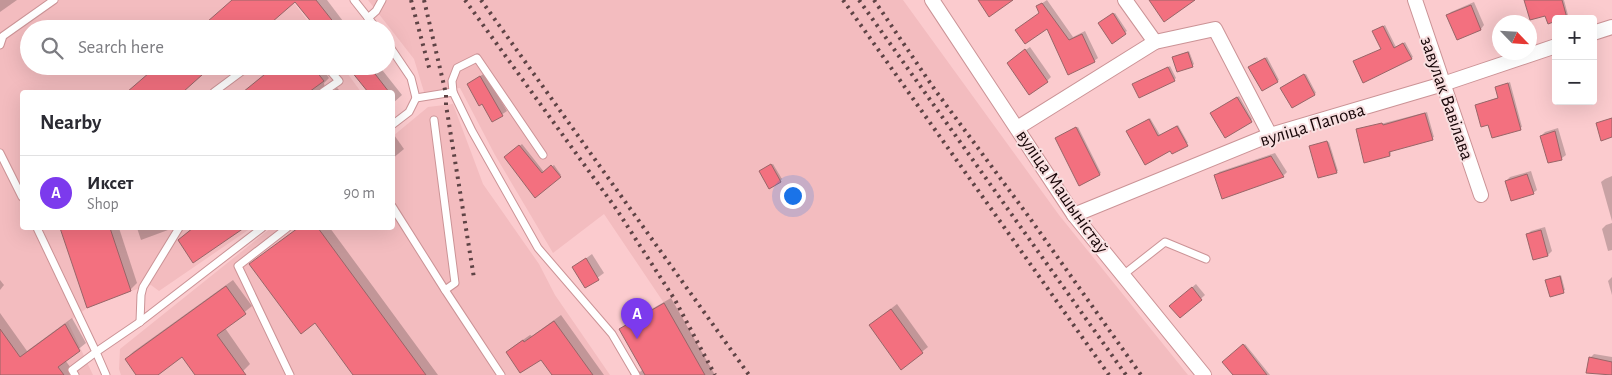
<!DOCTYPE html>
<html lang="en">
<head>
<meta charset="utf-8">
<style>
	body { margin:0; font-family:"Alegreya Sans",sans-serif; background:#f2f2f3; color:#2b2b33 }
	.controls { position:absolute; right:15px; top:15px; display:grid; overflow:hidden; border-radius:5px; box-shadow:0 5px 20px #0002 }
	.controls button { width:45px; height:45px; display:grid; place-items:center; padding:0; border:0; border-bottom:1px solid #e1e1e2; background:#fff; color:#2b2b33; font:25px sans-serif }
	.compass { position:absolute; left:1492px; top:15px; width:45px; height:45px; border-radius:50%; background:#fff; box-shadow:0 5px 20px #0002; rotate:115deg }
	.you { position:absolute; left:792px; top:195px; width:18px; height:18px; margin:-12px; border:4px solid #fff; border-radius:50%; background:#1a73e8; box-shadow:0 0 0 8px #1a73e833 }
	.badge { display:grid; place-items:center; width:32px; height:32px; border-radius:50%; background:#7c3aed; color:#fff; font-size:16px; font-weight:700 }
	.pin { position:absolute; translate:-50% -41px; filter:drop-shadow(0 1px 2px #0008) }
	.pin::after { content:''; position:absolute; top:26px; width:18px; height:15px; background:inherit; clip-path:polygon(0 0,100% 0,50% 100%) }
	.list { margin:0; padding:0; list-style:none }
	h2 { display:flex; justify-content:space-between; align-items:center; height:65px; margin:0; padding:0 20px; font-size:21px }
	h2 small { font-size:16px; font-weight:400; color:#7c7c81 }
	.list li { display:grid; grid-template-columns:32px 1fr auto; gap:15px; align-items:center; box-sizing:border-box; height:75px; padding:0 20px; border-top:1px solid #e1e1e2 }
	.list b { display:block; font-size:19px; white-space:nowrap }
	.list p { margin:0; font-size:16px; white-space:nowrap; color:#7c7c81 }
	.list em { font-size:16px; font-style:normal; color:#7c7c81 }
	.icon { flex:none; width:28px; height:28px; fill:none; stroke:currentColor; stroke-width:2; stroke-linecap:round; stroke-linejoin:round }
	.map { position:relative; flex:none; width:1612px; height:375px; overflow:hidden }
	.search { position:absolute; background:#fff; box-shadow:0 5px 20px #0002; left:20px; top:20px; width:375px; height:55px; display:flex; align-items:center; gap:12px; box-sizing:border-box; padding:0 18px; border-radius:28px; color:#7c7c81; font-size:19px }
	.panel { position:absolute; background:#fff; box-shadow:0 5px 20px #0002; left:20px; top:90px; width:375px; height:140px; border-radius:5px }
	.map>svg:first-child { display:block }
	.built { fill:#f3bcbf }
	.shadow { fill:#0003 }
	.building { fill:#f3707f; stroke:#996568 }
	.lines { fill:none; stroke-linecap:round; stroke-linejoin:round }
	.lane-casing { stroke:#cb9396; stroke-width:9 }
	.street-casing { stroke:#cb9396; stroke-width:16 }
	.lane { stroke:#fff; stroke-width:7 }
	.street { stroke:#fff; stroke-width:14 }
	.rail { stroke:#5e4345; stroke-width:4; stroke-dasharray:2.5 5; stroke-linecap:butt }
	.labels { text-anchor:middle; stroke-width:4; stroke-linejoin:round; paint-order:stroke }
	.street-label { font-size:19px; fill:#180608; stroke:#f8dfe0 }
</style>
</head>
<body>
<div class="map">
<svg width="1612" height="375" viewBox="0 0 1612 375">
	<rect width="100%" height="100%" fill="#fbcbce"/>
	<g class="built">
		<path d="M0,0H297L294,3L314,29H29V66H342L361,92H22V228H251L159,291L151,285L131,291L87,308L68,322L93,375H0Z"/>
		<path d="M368,0H903L1059,215L1188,375H705L664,303L604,214L553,253L495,155L460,88L424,92L414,59Z"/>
		<path d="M453,104L483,184L539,264L555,295L610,375H121L119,369L120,349L271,228H392L393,136L428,107Z"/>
	</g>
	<g class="shadow">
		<path d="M0,0H17L0,12Z"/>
		<path d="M296,0H327L349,29H318Z"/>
		<path d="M1047,0L1073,37L1085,31L1098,58L1094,61L1048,27L1038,6Z"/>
		<path d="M1525,0H1564L1568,15L1556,19Z"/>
		<path d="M1474,2L1484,25L1481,29L1457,39L1447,16L1451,12Z"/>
		<path d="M1115,13L1127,31L1112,42L1101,22Z"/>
		<path d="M1385,25L1396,47L1405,42L1413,57L1411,58L1382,49L1375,30Z"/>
		<path d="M1030,47L1051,77L1047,81L1012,59Z"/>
		<path d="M1189,51L1194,64L1192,66L1173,57Z"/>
		<path d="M1267,57L1279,80L1277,81L1251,65Z"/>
		<path d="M158,66H211L181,92H128Z"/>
		<path d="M275,66H323L329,74L327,75L329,78L324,83L325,89L331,92L337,88L341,92H244Z"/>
		<path d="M348,66H379L402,95L392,104V92H369Z"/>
		<path d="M1170,66L1176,78L1174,80L1135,83Z"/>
		<path d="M485,73L507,111L492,121L482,102L468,84Z"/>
		<path d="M1306,74L1316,93L1292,107L1283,86Z"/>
		<path d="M1510,82L1522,127L1492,137L1489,124L1476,105L1499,97L1497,87Z"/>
		<path d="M1239,96L1252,119L1251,121L1213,111Z"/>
		<path d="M1427,112L1434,137L1390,150L1391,154L1390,155L1357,130Z"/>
		<path d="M1150,118L1160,135L1178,125L1188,143L1170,149L1129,130Z"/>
		<path d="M1078,127L1101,173L1099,174L1058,137Z"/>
		<path d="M1558,128L1566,155L1562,158L1549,162L1541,136L1545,132Z"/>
		<path d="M392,132L404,149L392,159Z"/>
		<path d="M1329,142L1338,171L1336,172L1311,147Z"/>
		<path d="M522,144L544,172L554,165L561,175L535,196L505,157Z"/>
		<path d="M1275,153L1287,172L1283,176L1223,197L1216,176L1219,172Z"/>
		<path d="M773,164L782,179L780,181L762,170Z"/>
		<path d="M1531,171L1537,190L1533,193L1506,181L1510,177Z"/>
		<path d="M1612,176V221L1601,182L1605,179Z"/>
		<path d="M1612,223V250L1608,251L1602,229L1606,225Z"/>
		<path d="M1545,227L1552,251L1548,255L1533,258L1527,235L1531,231Z"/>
		<path d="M61,228H119L137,283L130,290L88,307Z"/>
		<path d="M137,228H171L168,230L141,240Z"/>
		<path d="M192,228H242L193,261L179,240Z"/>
		<path d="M298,228H330L438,375H355L315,321L251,264Z"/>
		<path d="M592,254L604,273L586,286L574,267Z"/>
		<path d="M1561,275L1565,290L1550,295L1547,281Z"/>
		<path d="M1612,277V295L1608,281Z"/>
		<path d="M0,280L4,285L0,290Z"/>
		<path d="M233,280L252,306L225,328L250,364L243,371L237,375H197L183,356L156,375H138L126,359L133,352Z"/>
		<path d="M1196,284L1205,295L1180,317L1175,302Z"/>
		<path d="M671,298L715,375H630L638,370L640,372L643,369L621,330L627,323Z"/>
		<path d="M897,304L928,347L901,368L870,325Z"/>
		<path d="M0,313L27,351L72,318L86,343L65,360L76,375H0Z"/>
		<path d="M561,315L604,375H553L541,358L508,352L514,346L530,335L532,336Z"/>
		<path d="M1245,344L1270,375H1234L1223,362Z"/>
		<path d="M1594,354L1612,357V375L1588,372L1590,358Z"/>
	</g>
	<g class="building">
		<path d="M232,0H316L339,29H317L295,2L264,29H199Z"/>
		<path d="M978,0H1013L989,17Z"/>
		<path d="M1149,0H1195L1164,22Z"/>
		<path d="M1524,0H1562L1567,18L1556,19V21L1548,24L1545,16L1530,20Z"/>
		<path d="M1042,3L1069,40L1082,34L1095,62L1068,75L1047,29L1025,44L1015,30L1039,13L1036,6Z"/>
		<path d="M1471,5L1481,30L1457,40L1446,15Z"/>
		<path d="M1113,13L1126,34L1112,44L1098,23Z"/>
		<path d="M1383,26L1394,48L1403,43L1412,59L1363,83L1353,61L1381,49L1372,31Z"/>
		<path d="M1025,49L1048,82L1029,95L1007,63Z"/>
		<path d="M1188,52L1193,67L1177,72L1172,57Z"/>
		<path d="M1265,58L1278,82L1262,91L1248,67Z"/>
		<path d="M157,66H212L183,92H127Z"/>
		<path d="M275,66H312L324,81L309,92H243Z"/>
		<path d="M347,66H369L389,92H368Z"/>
		<path d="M1168,67L1175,81L1139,98L1132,84Z"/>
		<path d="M1304,74L1315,95L1292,108L1280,88Z"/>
		<path d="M480,76L503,116L492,122L482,104L479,106L467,84Z"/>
		<path d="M1508,83L1521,130L1492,138L1488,125L1481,127L1475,105L1498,98L1495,87Z"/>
		<path d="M1237,97L1252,122L1225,138L1210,113Z"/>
		<path d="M1425,113L1433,140L1389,152L1390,156L1364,163L1356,129L1382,123L1383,125Z"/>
		<path d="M1612,118V137L1601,141L1596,123Z"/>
		<path d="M1149,119L1158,136L1177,126L1188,146L1172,154L1170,151L1145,165L1126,131Z"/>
		<path d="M1076,127L1100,175L1079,186L1055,138Z"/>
		<path d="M1555,131L1562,160L1548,163L1540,136Z"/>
		<path d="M1327,141L1337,173L1318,178L1309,146Z"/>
		<path d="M519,145L542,173L551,165L561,177L535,198L504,157Z"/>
		<path d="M1271,156L1284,177L1222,199L1214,175Z"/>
		<path d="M771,164L781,182L769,189L759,171Z"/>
		<path d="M1527,174L1534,194L1511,201L1505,181Z"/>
		<path d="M60,228H110L131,291L87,308Z"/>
		<path d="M193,228H244L193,263L178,240Z"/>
		<path d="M298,228H318L426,375H353L315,323L301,334L249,264Z"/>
		<path d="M1541,230L1548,256L1533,260L1526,234Z"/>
		<path d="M586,258L599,280L585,288L572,267Z"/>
		<path d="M1560,276L1564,293L1550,297L1545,280Z"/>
		<path d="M226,286L246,314L217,335L246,375H195L182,357L158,375H136L125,359Z"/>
		<path d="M1192,287L1202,300L1180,318L1169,306Z"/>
		<path d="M664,303L705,375H645L619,329Z"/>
		<path d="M891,309L923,353L901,370L869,325Z"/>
		<path d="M554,321L593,375H552L541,360L520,373L506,352L523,340L524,342Z"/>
		<path d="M65,324L80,351L58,367L64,375H0V329L20,357Z"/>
		<path d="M1243,344L1267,375H1233L1222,362Z"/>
		<path d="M1589,357L1612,362V375L1586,373Z"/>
	</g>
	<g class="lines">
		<g class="lane-casing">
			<g id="lane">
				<path d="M354,0L377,29"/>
				<path d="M368,18L376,11L382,0"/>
				<path d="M386,41L411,78L416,98L409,112L392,125"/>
				<path d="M0,45L3,36L54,0"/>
				<path d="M214,92L249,66"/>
				<path d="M323,92L339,81L326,66"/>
				<path d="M453,92L452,81L457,68L477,58L543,155"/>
				<path d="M416,98L453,92L472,131L538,248L612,334L636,375"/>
				<path d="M434,120L455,283L445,290"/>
				<path d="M0,153L22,197"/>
				<path d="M392,206L445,290L501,375"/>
				<path d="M37,228L96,352L72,370L75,375"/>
				<path d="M287,228L238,266L290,375"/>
				<path d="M1123,275L1165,242L1206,259"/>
				<path d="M140,322L141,295L143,287L179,228"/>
				<path d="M106,375L96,352L140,322L262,228"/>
			</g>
		</g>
		<g class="street-casing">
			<g id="street">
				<path d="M932,0L1074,215L1204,375"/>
				<path d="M1125,0L1155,42"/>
				<path d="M1415,0L1481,195"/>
				<path d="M1593,33L1612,27"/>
				<path d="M1017,128L1155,42L1215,29L1270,135"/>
				<path d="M1074,215L1270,135L1443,84L1556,46"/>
			</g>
		</g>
		<use href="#lane" class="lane"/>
		<use href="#street" class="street"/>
		<g class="rail">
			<path d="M411,0L430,71"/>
			<path d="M424,0L446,94V105L474,278"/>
			<path d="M465,0L617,210L675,300L715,375"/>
			<path d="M481,0L749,375"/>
			<path d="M843,0L1109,375"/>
			<path d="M859,0L1126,375"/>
			<path d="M874,0L935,90L1029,217L1141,375"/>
		</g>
	</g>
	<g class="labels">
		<g class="street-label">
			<text transform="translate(1448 98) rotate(71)" y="7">завулак Вавілава</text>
			<text transform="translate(1312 124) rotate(-17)" y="7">вуліца Папова</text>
			<text transform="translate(1063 191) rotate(55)" y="7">вуліца Машыністаў</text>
		</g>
	</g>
</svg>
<div class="controls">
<button>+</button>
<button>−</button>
</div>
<svg class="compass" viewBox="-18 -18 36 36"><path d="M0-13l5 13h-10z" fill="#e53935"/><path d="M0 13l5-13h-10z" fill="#7c7c81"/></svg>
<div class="you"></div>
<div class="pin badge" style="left:637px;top:339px">A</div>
<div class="search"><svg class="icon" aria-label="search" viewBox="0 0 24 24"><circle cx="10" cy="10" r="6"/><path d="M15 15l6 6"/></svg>Search here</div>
<section class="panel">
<h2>Nearby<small></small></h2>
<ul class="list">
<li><span class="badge">A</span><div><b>Иксет</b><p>Shop</p></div><em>90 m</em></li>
</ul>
</section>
</div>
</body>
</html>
